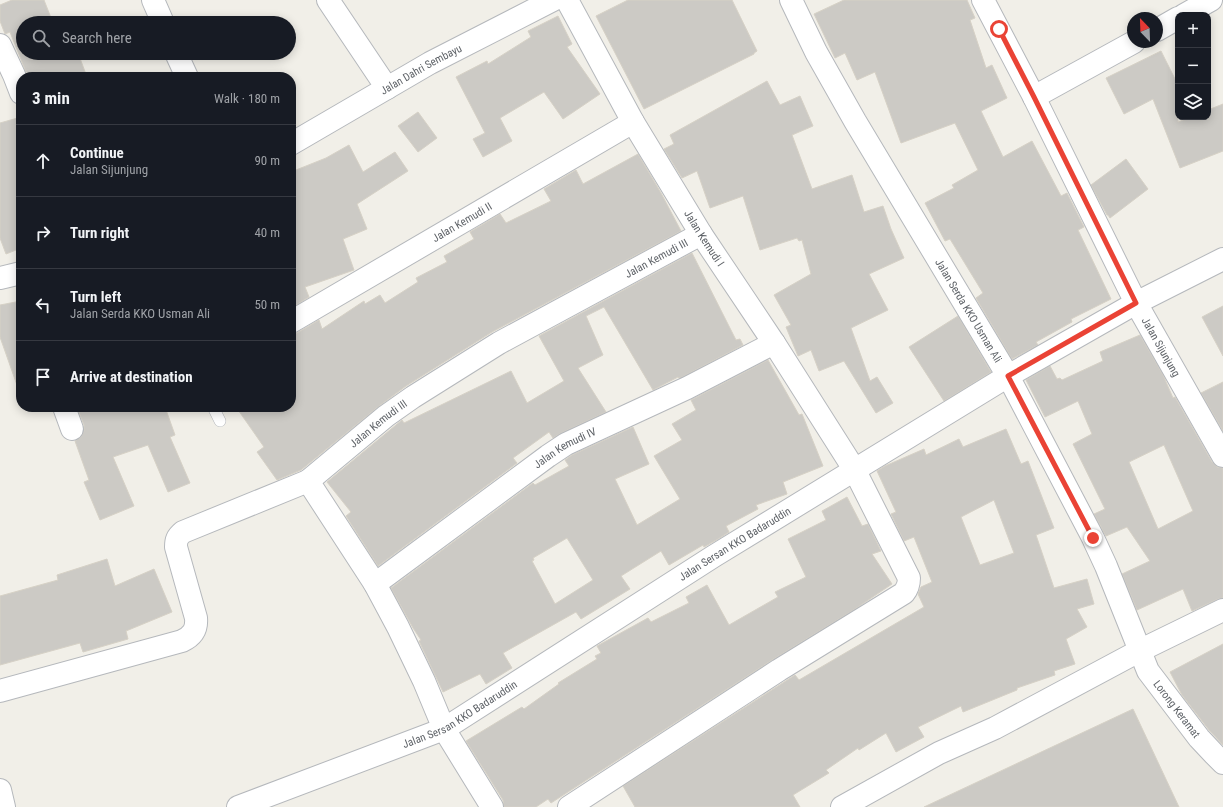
<!DOCTYPE html>
<html lang="en">
<head>
<meta charset="utf-8">
<style>
	body { margin:0; font-family:"Roboto Condensed",sans-serif; background:#20242c; color:#f1f3f6 }
	.controls { position:absolute; right:12px; top:12px; display:grid; overflow:hidden; border-radius:8px; box-shadow:0 2px 10px #0003 }
	.controls button { width:36px; height:36px; display:grid; place-items:center; padding:0; border:0; border-bottom:1px solid #363941; background:#171b24; color:#f1f3f6; font:20px sans-serif }
	.compass { position:absolute; left:1127px; top:12px; width:36px; height:36px; border-radius:50%; background:#171b24; box-shadow:0 2px 10px #0003; rotate:337deg }
	.stop { position:absolute; width:12px; height:12px; margin:-9px; border:3px solid #ea4335; border-radius:50%; background:#fff }
	.stop.end { background:#ea4335; border-color:#fff; box-shadow:0 1px 4px #0008 }
	.list { margin:0; padding:0; list-style:none }
	h2 { display:flex; justify-content:space-between; align-items:center; height:52px; margin:0; padding:0 16px; font-size:17px }
	h2 small { font-size:13px; font-weight:400; color:#9ea1a6 }
	.list li { display:grid; grid-template-columns:26px 1fr auto; gap:12px; align-items:center; box-sizing:border-box; height:72px; padding:0 16px; border-top:1px solid #363941 }
	.list b { display:block; font-size:15px; white-space:nowrap }
	.list p { margin:0; font-size:13px; white-space:nowrap; color:#9ea1a6 }
	.list em { font-size:13px; font-style:normal; color:#9ea1a6 }
	.icon { flex:none; width:22px; height:22px; fill:none; stroke:currentColor; stroke-width:2; stroke-linecap:round; stroke-linejoin:round }
	.map { position:relative; flex:none; width:1223px; height:807px; overflow:hidden }
	.search { position:absolute; background:#171b24; box-shadow:0 2px 10px #0003; left:16px; top:16px; width:280px; height:44px; display:flex; align-items:center; gap:10px; box-sizing:border-box; padding:0 14px; border-radius:22px; color:#9ea1a6; font-size:15px }
	.panel { position:absolute; background:#171b24; box-shadow:0 2px 10px #0003; left:16px; top:72px; width:280px; height:340px; border-radius:16px }
	.map>svg:first-child { display:block }
	.building { fill:#cccac5; stroke:#d6d1c6; fill-rule:evenodd }
	.lines { fill:none; stroke-linecap:round; stroke-linejoin:round }
	.service-casing { stroke:#b5b8bc; stroke-width:12 }
	.minor-casing { stroke:#b5b8bc; stroke-width:24 }
	.service { stroke:#fff; stroke-width:11 }
	.minor { stroke:#fff; stroke-width:22 }
	.route { stroke:#ea4335; stroke-width:5 }
	.labels { text-anchor:middle; stroke-width:3; stroke-linejoin:round; paint-order:stroke }
	.street-label { font-size:11px; fill:#5f6368; stroke:#fff }
</style>
</head>
<body>
<div class="map">
<svg width="1223" height="807" viewBox="0 0 1223 807">
	<rect width="100%" height="100%" fill="#f1efe8"/>
	<g class="building">
		<path d="M12,0H44L53,23H23V53H78L87,77H28L10,32L5,34L0,21V5Z"/>
		<path d="M628,0H732L757,51L754,53V54L644,109L596,16Z"/>
		<path d="M844,0H967L975,18L970,20L986,68L992,65L1007,98L981,111L1003,157L1032,141L1061,196L1067,193L1084,227L1078,230L1111,299L1071,319L1072,322L1036,342L1038,345L1012,359L976,298L983,293L950,239L945,241L925,203L954,188L952,185L978,170L955,123L901,143L875,72L857,80L845,53L835,58L814,14Z"/>
		<path d="M558,16L572,44L567,47L600,94L563,119L544,92L500,118L512,141L483,157L473,139L485,133L456,77L487,61L488,64L531,37L528,31Z"/>
		<path d="M1161,51L1178,85V122L1191,117H1208V110L1223,104V151L1180,168L1153,99L1124,114L1106,78Z"/>
		<path d="M767,81L780,105L800,96L813,126L792,135L812,189L852,175L864,212L883,206L891,229L904,258L869,274L888,310L851,328L870,381L877,377L893,403L876,413L844,361L819,371L811,350L798,356L786,327L791,325L774,295L811,274L802,240L799,241L797,238L760,250L743,196L710,208L697,171L682,178L664,149L674,144L670,135Z"/>
		<path d="M418,112L437,138L418,152L398,126Z"/>
		<path d="M21,117V248L6,254L0,238V123Z"/>
		<path d="M349,145L363,172L395,152L408,171L357,204L367,229L343,239L354,270L305,287L309,297L291,308V172L326,158Z"/>
		<path d="M638,154L661,193L681,231L492,332L406,386L379,406L301,470L277,480L257,452L264,447L236,407H291V334L297,333L319,320L322,329L364,301L365,304L380,295L385,303L418,282L416,278L447,262L444,256L474,239L470,232L500,214L506,223L551,201L544,189L576,170L583,184Z"/>
		<path d="M1126,159L1148,189L1110,218L1108,215H1107L1091,185Z"/>
		<path d="M692,253L736,340L740,339L743,345L682,377L679,378L678,377L653,390L604,307L586,316L603,355L578,368L606,412L561,433L553,438L549,432L513,458L517,463L378,566L346,516L351,512L327,482L402,420L404,423L511,371L527,403L564,381L539,336Z"/>
		<path d="M21,301V388H18L0,337V305Z"/>
		<path d="M1223,306V356L1202,317Z"/>
		<path d="M958,316L991,372L944,401L909,347Z"/>
		<path d="M1140,335L1163,375L1173,398L1175,397L1212,462L1217,467L1223,468V598L1218,599L1192,611L1183,589L1137,610L1122,574L1150,561L1127,527L1106,536L1094,514L1105,509L1073,444L1092,434L1078,401L1045,417L1026,380L1050,366L1057,379L1060,378L1062,380L1103,361L1100,352ZM1164,445L1193,511L1158,529L1129,462Z"/>
		<path d="M768,360L799,415L802,414L823,466L783,482L787,494L756,505L758,509L726,526L729,532L718,539L704,547L703,545L669,565L661,551L621,576L630,589L581,619L576,612L503,653L512,668L486,684L480,674L443,692L419,641L421,640L413,628L391,588L533,483L535,485L569,466L565,460L572,455L633,427L649,464L615,479L637,525L680,499L654,456L682,440L672,424L696,410L691,400ZM567,538L593,580L555,604L532,561L534,560L533,558Z"/>
		<path d="M1223,382V431L1201,393Z"/>
		<path d="M77,407H165L175,435L170,437L190,483L168,492L148,445L113,457L134,506L100,520L84,482L89,480L75,441L81,437L84,431V425Z"/>
		<path d="M1006,429L1021,464L1028,461L1054,528L1036,535L1054,588L1087,579L1094,604L1077,609L1087,627L1066,639L1075,664L1054,671L1055,675L1017,688V690L963,712L961,706L918,727L924,737L896,752L886,733L859,750L858,748L826,770L829,773L793,795L800,807H635L623,786L795,675L799,680L924,607L918,594L921,587L932,582L914,537L904,541L891,514L896,512L877,471L885,466L924,449L926,455L959,439L963,447ZM994,500L1014,553L980,565L961,517Z"/>
		<path d="M847,497L862,526L868,524L881,551L872,554L892,584L855,609L772,660L551,803L548,799L536,807H504L503,800L466,741L522,707L524,709L559,684L558,683L597,659L595,656L601,653L597,646L648,618L651,622L689,603L686,597L707,585L729,625L778,597L775,592L806,577L788,539L826,520L822,511Z"/>
		<path d="M107,559L115,586L154,569L172,612L126,631L128,639L83,652L80,643L0,665V596L58,580L57,575Z"/>
		<path d="M1223,644V745L1209,730L1182,695L1170,672Z"/>
		<path d="M1133,709L1179,807H924Z"/>
	</g>
	<g class="lines">
		<g class="service-casing">
			<path id="service" d="M213,407L220,421"/>
		</g>
		<g class="minor-casing">
			<g id="minor">
				<path d="M153,0L163,23"/>
				<path d="M328,0L387,88"/>
				<path id="s1" d="M567,0L633,122L701,234L774,343L854,469L909,578C909,584 908,588 904,593L779,670L569,807"/>
				<path id="s2" d="M791,0L816,52L855,121L1008,376L1093,538L1106,566L1148,671L1199,738L1214,754L1223,763"/>
				<path id="s3" d="M983,0L1034,97L1136,303L1223,456"/>
				<path d="M1184,15L1211,0"/>
				<path d="M1157,30L1178,18"/>
				<path d="M0,45L14,75L21,93"/>
				<path d="M176,53L187,77"/>
				<path d="M1034,97L1134,42"/>
				<path id="s4" d="M291,144L430,63L553,0"/>
				<path d="M0,278L21,273"/>
				<path id="s5" d="M291,322L633,122"/>
				<path d="M64,407L72,429"/>
				<path id="s6" d="M375,584L548,456L566,444L687,388L774,343"/>
				<path d="M0,691L182,641C193,636 197,629 196,618L176,547C176,540 177,537 183,532L308,481"/>
				<path d="M0,790L4,807"/>
				<path id="s7" d="M238,807L444,729L714,556L1008,376L1136,303L1223,259"/>
				<path id="s8" d="M492,807L444,729L424,681L398,627L375,584L308,481L386,416L413,397L499,343L701,234"/>
				<path d="M842,807L939,753L995,728L1139,651L1223,610"/>
			</g>
		</g>
		<use href="#service" class="service"/>
		<use href="#minor" class="minor"/>
	</g>
	<g class="lines">
		<path class="route" d="M999,29L1034,97L1136,303L1008,376L1093,538"/>
	</g>
	<g class="labels">
		<g class="street-label">
			<text dy="4" stroke="none"><textPath href="#s4" startOffset="150">Jalan Dahri Sembayu</textPath></text>
			<text dy="4" stroke="none"><textPath href="#s5" startOffset="198">Jalan Kemudi II</textPath></text>
			<text dy="4" stroke="none"><textPath href="#s1" startOffset="275">Jalan Kemudi I</textPath></text>
			<text dy="4" stroke="none"><textPath href="#s8" startOffset="790">Jalan Kemudi III</textPath></text>
			<text dy="4" stroke="none"><textPath href="#s2" startOffset="358">Jalan Serda KKO Usman Ali</textPath></text>
			<text dy="4" stroke="none"><textPath href="#s3" startOffset="390">Jalan Sijunjung</textPath></text>
			<text dy="4" stroke="none"><textPath href="#s8" startOffset="466">Jalan Kemudi III</textPath></text>
			<text dy="4" stroke="none"><textPath href="#s6" startOffset="234">Jalan Kemudi IV</textPath></text>
			<text dy="4" stroke="none"><textPath href="#s7" startOffset="565">Jalan Sersan KKO Badaruddin</textPath></text>
			<text dy="4" stroke="none"><textPath href="#s2" startOffset="809">Lorong Keramat</textPath></text>
			<text dy="4" stroke="none"><textPath href="#s7" startOffset="241">Jalan Sersan KKO Badaruddin</textPath></text>
		</g>
	</g>
</svg>
<div class="controls">
<button>+</button>
<button>−</button>
<button><svg class="icon" aria-label="layers" viewBox="0 0 24 24"><path d="M12 4l9 5-9 5-9-5zM3 14l9 5 9-5"/></svg></button>
</div>
<svg class="compass" viewBox="-18 -18 36 36"><path d="M0-13l5 13h-10z" fill="#e53935"/><path d="M0 13l5-13h-10z" fill="#9ea1a6"/></svg>
<div class="stop" style="left:999px;top:29px"></div>
<div class="stop end" style="left:1093px;top:538px"></div>
<div class="search"><svg class="icon" aria-label="search" viewBox="0 0 24 24"><circle cx="10" cy="10" r="6"/><path d="M15 15l6 6"/></svg>Search here</div>
<section class="panel">
<h2>3 min<small>Walk · 180 m</small></h2>
<ul class="list">
<li><svg class="icon" aria-label="ahead" viewBox="0 0 24 24"><path d="M12 20V5M6 11l6-6 6 6"/></svg><div><b>Continue</b><p>Jalan Sijunjung</p></div><em>90 m</em></li>
<li><svg class="icon" aria-label="right" viewBox="0 0 24 24"><path d="M7 20v-9h11M14 6l5 5-5 5"/></svg><div><b>Turn right</b></div><em>40 m</em></li>
<li><svg class="icon" aria-label="left" viewBox="0 0 24 24"><path d="M17 20v-9H6M10 6l-5 5 5 5"/></svg><div><b>Turn left</b><p>Jalan Serda KKO Usman Ali</p></div><em>50 m</em></li>
<li><svg class="icon" aria-label="arrive" viewBox="0 0 24 24"><path d="M6 21V4h12l-3 4 3 4H6"/></svg><div><b>Arrive at destination</b></div></li>
</ul>
</section>
</div>
</body>
</html>
